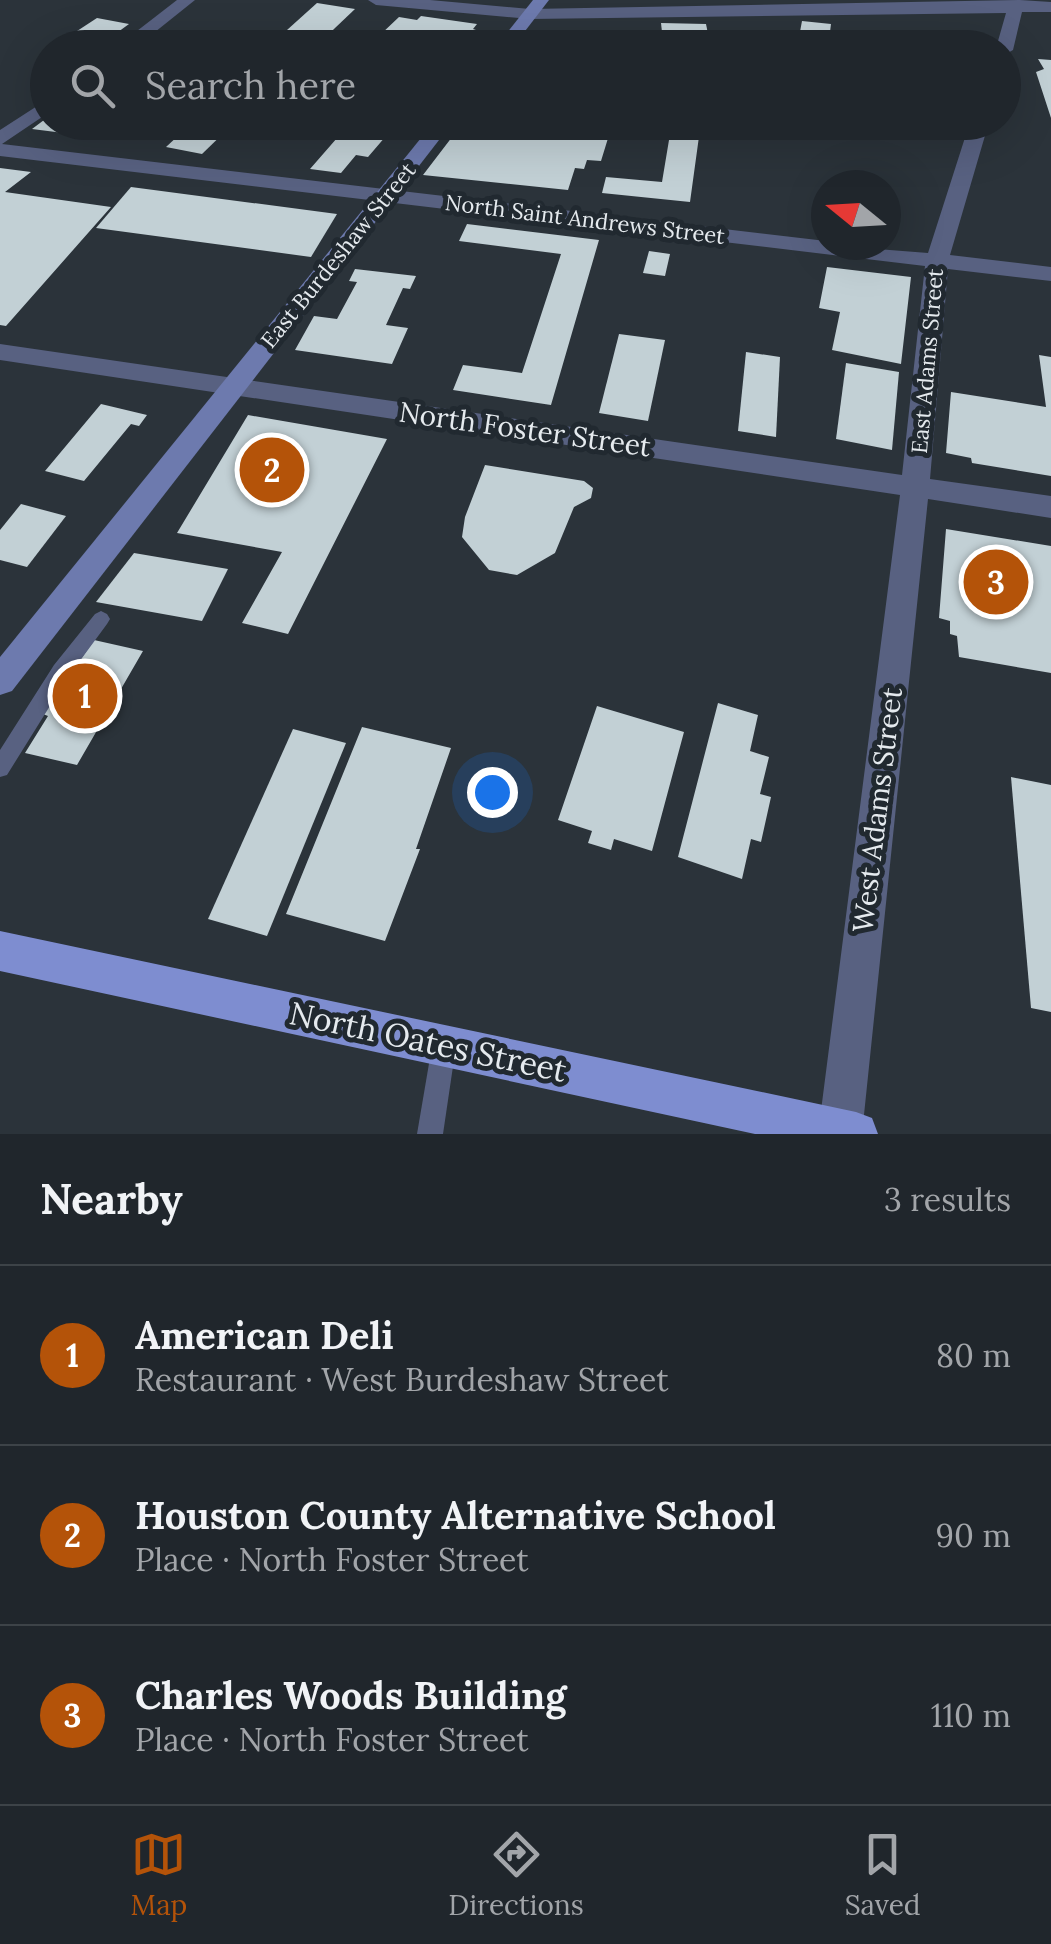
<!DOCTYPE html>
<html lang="en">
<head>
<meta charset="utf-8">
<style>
	body { margin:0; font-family:Lora,serif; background:#2d3238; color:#f1f3f6 }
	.compass { position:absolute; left:811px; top:170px; width:90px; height:90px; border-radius:50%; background:#20262c; box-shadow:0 10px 40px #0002; rotate:288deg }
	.you { position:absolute; left:492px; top:792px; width:35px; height:35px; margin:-25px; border:8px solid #fff; border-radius:50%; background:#1a73e8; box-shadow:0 0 0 15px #1a73e833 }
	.badge { display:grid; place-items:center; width:65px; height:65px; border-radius:50%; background:#b45309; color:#fff; font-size:32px; font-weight:700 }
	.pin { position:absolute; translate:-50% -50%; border:5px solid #fff; box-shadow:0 2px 10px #0006 }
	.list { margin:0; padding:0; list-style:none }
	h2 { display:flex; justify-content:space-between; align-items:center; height:130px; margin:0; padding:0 40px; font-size:42px }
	h2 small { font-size:32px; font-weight:400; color:#a2a5a9 }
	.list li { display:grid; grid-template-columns:65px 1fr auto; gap:30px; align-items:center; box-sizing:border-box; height:180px; padding:0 40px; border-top:2px solid #3d4348 }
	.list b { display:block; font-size:38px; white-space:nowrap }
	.list p { margin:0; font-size:32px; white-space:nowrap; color:#a2a5a9 }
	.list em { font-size:32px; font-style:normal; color:#a2a5a9 }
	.icon { flex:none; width:55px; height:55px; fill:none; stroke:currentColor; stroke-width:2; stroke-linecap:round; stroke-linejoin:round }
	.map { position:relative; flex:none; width:1051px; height:1134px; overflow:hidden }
	.search { position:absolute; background:#20262c; box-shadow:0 10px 40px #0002; left:30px; right:30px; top:30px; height:110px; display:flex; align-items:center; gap:25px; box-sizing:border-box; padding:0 35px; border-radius:55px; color:#a2a5a9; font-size:38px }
	.sheet { height:670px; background:#20262c }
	nav { display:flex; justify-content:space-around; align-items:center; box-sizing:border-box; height:140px; border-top:2px solid #3d4348; background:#20262c; font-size:28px; color:#a2a5a9 }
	nav a { display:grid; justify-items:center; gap:5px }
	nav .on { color:#b45309 }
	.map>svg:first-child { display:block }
	.building { fill:#c2d0d5 }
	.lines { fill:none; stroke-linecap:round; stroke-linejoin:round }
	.lane { fill:#586181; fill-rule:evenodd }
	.street { fill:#586181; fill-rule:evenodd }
	.secondary { fill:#6d7aae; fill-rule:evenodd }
	.primary { fill:#7e8dd0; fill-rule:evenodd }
	.labels { text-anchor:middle; stroke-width:10; stroke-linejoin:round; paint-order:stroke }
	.far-street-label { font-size:22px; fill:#e5eaee; stroke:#212930 }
	.street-label { font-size:28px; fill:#e5eaee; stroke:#212930 }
	.near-street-label { font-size:32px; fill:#e5eaee; stroke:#212930 }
</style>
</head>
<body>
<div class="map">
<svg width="1051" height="1134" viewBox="0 0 1051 1134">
	<rect width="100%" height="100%" fill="#2b333a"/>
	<g class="building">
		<path d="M317,3L355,9L314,48H267Z"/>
		<path d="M421,16L477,24L473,29L476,30L461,48L380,35L399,17L417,20Z"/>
		<path d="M97,18L129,24L107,40L74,33Z"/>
		<path d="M802,21L831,24L829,40L799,37Z"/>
		<path d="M661,23L706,24L710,44L663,41Z"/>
		<path d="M1038,59L1051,60V118L1036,72L1044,69Z"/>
		<path d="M48,117V122H120L103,138L32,129Z"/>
		<path d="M193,122H235L202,154L166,147Z"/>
		<path d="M351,122H398L368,157L356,155L341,173L310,169Z"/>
		<path d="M482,122H613L601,161L587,160L584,169L575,168L568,190L423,175L462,124L480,126Z"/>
		<path d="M672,122H701L690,202L602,193L606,177L662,182Z"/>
		<path d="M0,168L31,172L5,192L111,207L6,326L0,325Z"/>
		<path d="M131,187L337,214L311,257L96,228Z"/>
		<path d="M467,224L599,240L551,405L453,390L463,365L522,373L561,254L459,241Z"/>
		<path d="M649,251L670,254L665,276L643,273Z"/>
		<path d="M827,267L911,277L901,364L832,350L840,312L819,308Z"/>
		<path d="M355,269L416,276L410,289L403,288L386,325L408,328L392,364L295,350L314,316L337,319L357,282L349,281Z"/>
		<path d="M619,334L665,340L648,421L599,413Z"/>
		<path d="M746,352L780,357L776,437L738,431Z"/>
		<path d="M1039,355L1051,357V476L972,463L971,458L946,453L951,392L1046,407Z"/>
		<path d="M846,363L899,372L892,450L836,439Z"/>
		<path d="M101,404L147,415L139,426L131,424L84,481L45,471Z"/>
		<path d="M248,415L387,439L288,634L242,623L282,552L177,533Z"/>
		<path d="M485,465L584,481L593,488L591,498L574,507L555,553L517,575L489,570L462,537L465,517Z"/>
		<path d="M21,504L66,516L27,567L0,560V530Z"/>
		<path d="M946,529L1051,546V673L959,657L957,636L950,634V621L939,618Z"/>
		<path d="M134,553L228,569L202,621L96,602Z"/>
		<path d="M94,640L143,651L77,765L25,753L48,716L43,714Z"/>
		<path d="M718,703L758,715L750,751L769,757L760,794L771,797L761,842L751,839L742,879L678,857Z"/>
		<path d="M597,706L684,732L652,851L614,839L611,850L588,843L592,831L558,820Z"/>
		<path d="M362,727L451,748L416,849H420L385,941L286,914Z"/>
		<path d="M293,729L346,743L267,936L208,919Z"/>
		<path d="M1011,777L1051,785V1012L1031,1008Z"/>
	</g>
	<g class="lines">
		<g class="lane">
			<path d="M101,611L107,614L110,619L107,624L68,677L7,775L0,777V750L54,665L95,614Z"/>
			<path d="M444,1034L453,1037L456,1046L443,1134H417L432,1046L435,1037Z"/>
		</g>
		<g class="street">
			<path d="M177,0H195L135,48H115Z"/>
			<path d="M368,0H430L530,9L1020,0L1051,2V12H1022L1013,50L1004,55V48H996L1006,13L530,19L376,5Z"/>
			<path d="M48,99V113L2,144L826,241V245L928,253L970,122H989L950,255L1051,267V281L948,269L930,479L1051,496V518L928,499L862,1134H818L900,495L0,360V344L902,475L925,266L0,156V130Z"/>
		</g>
		<g class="secondary">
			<path d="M533,0H549L512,48H495Z"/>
			<path d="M434,122H453L12,691L0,695V657Z"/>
		</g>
		<path class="primary" d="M0,931L856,1112L872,1118L878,1134H755L0,971Z"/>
	</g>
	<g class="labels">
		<g class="far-street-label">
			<text transform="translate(585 219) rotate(7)" y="8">North Saint Andrews Street</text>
			<text transform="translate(338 255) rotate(-51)" y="8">East Burdeshaw Street</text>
			<text transform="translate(927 361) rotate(-85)" y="8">East Adams Street</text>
		</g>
		<g class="street-label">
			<text transform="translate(525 429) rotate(8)" y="10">North Foster Street</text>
			<text transform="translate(877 810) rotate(-83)" y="10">West Adams Street</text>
		</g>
		<g class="near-street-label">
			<text transform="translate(428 1042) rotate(12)" y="11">North Oates Street</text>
		</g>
	</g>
</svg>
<svg class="compass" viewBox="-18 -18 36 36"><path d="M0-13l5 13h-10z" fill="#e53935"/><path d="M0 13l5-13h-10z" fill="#a2a5a9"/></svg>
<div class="you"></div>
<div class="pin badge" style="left:85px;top:696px">1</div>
<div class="pin badge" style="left:272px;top:470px">2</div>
<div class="pin badge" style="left:996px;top:582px">3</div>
<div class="search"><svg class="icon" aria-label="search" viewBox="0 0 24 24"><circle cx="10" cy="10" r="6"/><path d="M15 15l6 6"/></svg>Search here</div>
</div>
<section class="sheet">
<h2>Nearby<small>3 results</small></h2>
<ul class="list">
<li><span class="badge">1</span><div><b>American Deli</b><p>Restaurant · West Burdeshaw Street</p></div><em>80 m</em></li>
<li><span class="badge">2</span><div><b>Houston County Alternative School</b><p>Place · North Foster Street</p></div><em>90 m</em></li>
<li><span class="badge">3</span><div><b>Charles Woods Building</b><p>Place · North Foster Street</p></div><em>110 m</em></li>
</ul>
</section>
<nav>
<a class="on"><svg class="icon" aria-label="map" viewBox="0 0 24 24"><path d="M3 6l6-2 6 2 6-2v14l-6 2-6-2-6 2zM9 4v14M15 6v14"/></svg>Map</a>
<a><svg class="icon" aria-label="directions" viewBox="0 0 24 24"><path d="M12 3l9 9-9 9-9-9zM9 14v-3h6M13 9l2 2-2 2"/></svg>Directions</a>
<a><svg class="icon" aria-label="saved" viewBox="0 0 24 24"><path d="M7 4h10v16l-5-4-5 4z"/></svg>Saved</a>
</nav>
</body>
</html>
